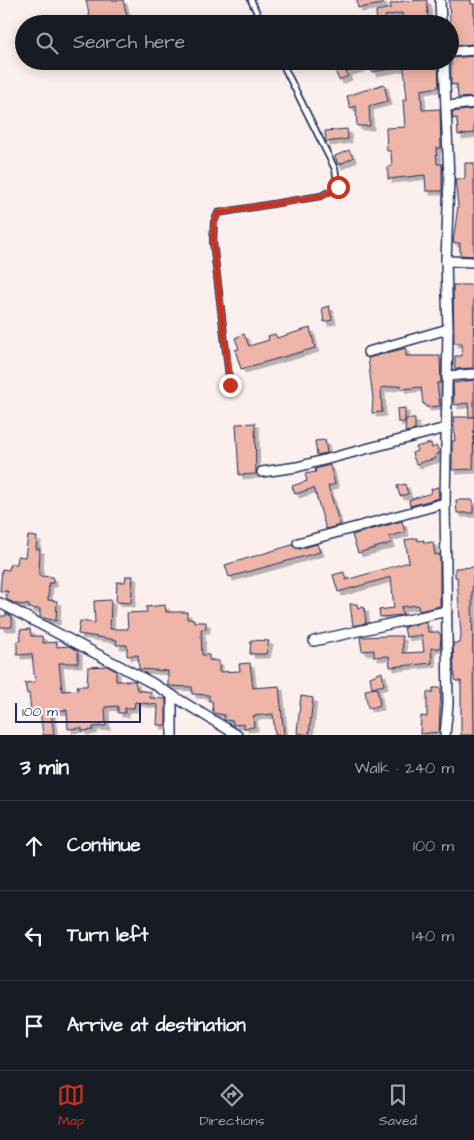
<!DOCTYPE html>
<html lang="en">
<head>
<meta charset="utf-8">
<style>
	body { margin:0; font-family:"Architects Daughter",sans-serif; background:#242831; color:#f1f3f6 }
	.scale { position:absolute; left:15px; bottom:12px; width:126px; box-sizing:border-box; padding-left:5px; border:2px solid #1b2f5e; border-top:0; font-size:14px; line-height:18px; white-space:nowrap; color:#1b2f5e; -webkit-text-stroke:4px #fff; paint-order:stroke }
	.stop { position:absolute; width:15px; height:15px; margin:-11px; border:4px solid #c8321e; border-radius:50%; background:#fff }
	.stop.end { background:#c8321e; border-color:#fff; box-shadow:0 1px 5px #0008 }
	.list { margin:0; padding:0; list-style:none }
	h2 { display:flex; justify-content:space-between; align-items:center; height:65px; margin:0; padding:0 20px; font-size:21px }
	h2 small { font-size:16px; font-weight:400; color:#9ea1a6 }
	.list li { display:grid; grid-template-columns:32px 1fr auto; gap:15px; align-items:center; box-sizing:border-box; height:90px; padding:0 20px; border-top:1px solid #363941 }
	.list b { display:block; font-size:19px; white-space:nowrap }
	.list em { font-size:16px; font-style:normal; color:#9ea1a6 }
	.icon { flex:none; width:28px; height:28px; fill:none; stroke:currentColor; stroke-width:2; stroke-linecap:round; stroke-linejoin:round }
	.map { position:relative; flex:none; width:474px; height:735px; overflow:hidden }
	.search { position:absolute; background:#171b24; box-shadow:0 2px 12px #0003; left:15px; right:15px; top:15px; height:55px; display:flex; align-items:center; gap:12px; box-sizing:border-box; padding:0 18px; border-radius:28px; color:#9ea1a6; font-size:19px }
	.sheet { height:335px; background:#171b24 }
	nav { display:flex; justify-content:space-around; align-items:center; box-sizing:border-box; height:70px; border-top:1px solid #363941; background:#171b24; font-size:14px; color:#9ea1a6 }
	nav a { display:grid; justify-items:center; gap:2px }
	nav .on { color:#c8321e }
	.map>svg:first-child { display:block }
	.building { fill:#efb5a8; stroke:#1b2f5e; filter:url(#shadow) }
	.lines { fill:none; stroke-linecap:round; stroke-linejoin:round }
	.lane-casing { stroke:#1b2f5e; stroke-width:8 }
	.street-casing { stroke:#1b2f5e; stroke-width:12 }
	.lane { stroke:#fff; stroke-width:4.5 }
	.street { stroke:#fff; stroke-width:9 }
	.route { stroke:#c8321e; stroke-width:6 }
</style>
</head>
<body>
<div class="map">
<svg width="474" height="735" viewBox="0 0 474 735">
	<defs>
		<filter id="shadow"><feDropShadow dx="4" dy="4" stdDeviation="0" flood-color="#0004"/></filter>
	</defs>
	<rect width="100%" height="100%" fill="#fcf0ee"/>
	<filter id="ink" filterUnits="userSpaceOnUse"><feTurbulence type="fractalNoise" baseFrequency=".02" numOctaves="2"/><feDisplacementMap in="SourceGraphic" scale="10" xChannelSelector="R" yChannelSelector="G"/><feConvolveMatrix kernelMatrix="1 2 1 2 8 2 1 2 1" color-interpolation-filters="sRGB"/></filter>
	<g filter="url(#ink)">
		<g class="building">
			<path d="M86,0H123L129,24H122L121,18L107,22L108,24H91Z"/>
			<path d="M357,0H383V4L358,8Z"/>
			<path d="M427,0L428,24H403L402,13L385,16L386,24H377L376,11L391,8L390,4L404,1Z"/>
			<path d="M449,0H471V4H474V44L451,46Z"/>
			<path d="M474,56V97L458,98L457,84L451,85V58Z"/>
			<path d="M331,61H342V63L406,61V66L372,72L371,64L346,72L348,76L339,80Z"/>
			<path d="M418,61H436L438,63L439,87L421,90L422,110L440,109L441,148H436L437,164H442V191H426L425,175L388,179V167L392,166L391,151H387L386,128L405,127L403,100H407L404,67L418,66Z"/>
			<path d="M384,84L388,101L369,106L370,126H357L356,106L350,108L347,96Z"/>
			<path d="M474,109V133L458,135L457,118L453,119L452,112Z"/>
			<path d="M347,129L348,139L326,142L325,131Z"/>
			<path d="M349,150L353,158L338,165L335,156Z"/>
			<path d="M465,163H474V256L460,255V243H453L458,206L455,179H465Z"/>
			<path d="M453,285H474L473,368L455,369V356H462V343H454Z"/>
			<path d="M329,306L332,320L324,322L322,308Z"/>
			<path d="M310,328L315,348L241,369L235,350L239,349L235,338L244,334L249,346L269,340L268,336L275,334L277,338Z"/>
			<path d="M406,348V356H440L441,383H437L440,406L426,407L425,404H423L421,387L402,389L401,385L381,388L382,412L372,413L373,399L368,358Z"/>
			<path d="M474,380V417H469L468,403L454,405L453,383Z"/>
			<path d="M405,408V422H398L397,409Z"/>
			<path d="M453,417H474L473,469L452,470V441H455Z"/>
			<path d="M406,419H415V430L405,432Z"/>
			<path d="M255,423L256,474L239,475L236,424Z"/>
			<path d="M325,440L327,453L317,455L315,441Z"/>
			<path d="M431,443L432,448L437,446L439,454L435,455L436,458L416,464L412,453L417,451L416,447Z"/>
			<path d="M330,465L335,484L328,486L340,525L326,529L314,488L295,494L292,486L307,481L305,474L316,472L315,469Z"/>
			<path d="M405,484L408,494L400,496L397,486Z"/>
			<path d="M438,487L439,498L410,506L409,500L428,494L432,492L431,489Z"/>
			<path d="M456,500H473V513H457Z"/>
			<path d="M402,521L405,532L389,537L391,543L358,553L352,535Z"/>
			<path d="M28,536L37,537L36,549H40L39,576L53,577V583H49L48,600L57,601L56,621L40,617V609L29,608V605L16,604L6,599L8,591H0L2,569L9,570L10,564H17L18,556L25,557Z"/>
			<path d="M417,538L418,541L424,540V543L433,542L435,555L440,554V606L419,611L418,605L401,607L403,615L380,617L379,610L394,608L391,577L338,592L333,575L344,572L346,580L409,562L405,540Z"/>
			<path d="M317,544L320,552L229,577L225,565L292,545L299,549Z"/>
			<path d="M474,567L472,592L474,735H461V681H456L454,672L453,643H460L461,635L457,577H455V568Z"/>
			<path d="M126,576H133L131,603L116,602L117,582H125Z"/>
			<path d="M111,600L110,629H128L127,613L147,612L146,607L165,605L166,612H187V619H194V622H206V629H201L202,655H209V660L219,661V672L240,671L239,664L250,663L253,688L279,686L284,735H275L273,714L253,716L254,727L244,728V724L233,725V721L224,720L225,715L213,713L212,701H209V695L192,694V687L168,686V671L139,669L138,655L127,656V645H116L117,640L78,634L80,621L95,623L94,601Z"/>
			<path d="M350,604H357L358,608L364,607L366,623L353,626Z"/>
			<path d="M6,613L12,617V627H0V616H6Z"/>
			<path d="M427,622L428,632H439L441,637L440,648H431L432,663L390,667L389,656L374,657V650L362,651L360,637L388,636H402L403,653L424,652L422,635L406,637L404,627Z"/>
			<path d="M30,629L31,636H42L43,643L57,642V647L69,646L78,651V663H59L62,691L78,690L77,686H87L88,667L107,666L116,671V681H135L137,690L151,692L150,698L166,699V725H157L158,705L135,702L134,708H125V713H118V706L105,707L106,726L93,727V730L82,731V728L68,729L67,710L51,711L54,735H43L40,710L31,711L29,693L27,694L25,683L35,682L32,654L17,655V641H21L20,630Z"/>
			<path d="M251,640L269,641L266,654H250Z"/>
			<path d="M382,672L384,685L372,688L370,677Z"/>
			<path d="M377,688L380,706L368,708L365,690Z"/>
			<path d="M433,688H441L439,732L420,734L421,716L427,717V692H433Z"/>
			<path d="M301,696L313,698L309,735L297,733Z"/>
		</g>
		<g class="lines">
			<g class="lane-casing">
				<g id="lane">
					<path d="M251,0L262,24"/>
					<path d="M230,385L213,242L214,222L218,213L321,196L338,187L335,169L281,61"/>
				</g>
			</g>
			<g class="street-casing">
				<g id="street">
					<path d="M440,0L441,24"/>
					<path d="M450,52L474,50"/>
					<path d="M444,61L449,179L446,261L448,329L445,503L448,704L445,735"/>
					<path d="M447,106L474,103"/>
					<path d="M446,261L474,262"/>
					<path d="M368,352L448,329"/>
					<path d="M447,376L474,374"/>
					<path d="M262,472L297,467L446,428"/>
					<path d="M298,543L445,503"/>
					<path d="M0,603L152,683L237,735"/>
					<path d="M314,641L447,611"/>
					<path d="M172,695V735"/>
				</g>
			</g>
			<use href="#lane" class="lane"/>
			<use href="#street" class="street"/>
		</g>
	</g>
	<g class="lines" filter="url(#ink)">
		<path class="route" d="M230,385L213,242L214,222L218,213L322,196L338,187"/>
	</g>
</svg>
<div class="scale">100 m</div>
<div class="stop" style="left:338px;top:187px"></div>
<div class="stop end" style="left:230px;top:385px"></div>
<div class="search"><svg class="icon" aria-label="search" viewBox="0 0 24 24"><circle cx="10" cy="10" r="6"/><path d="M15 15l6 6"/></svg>Search here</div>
</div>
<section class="sheet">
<h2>3 min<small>Walk · 240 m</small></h2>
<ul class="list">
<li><svg class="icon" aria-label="ahead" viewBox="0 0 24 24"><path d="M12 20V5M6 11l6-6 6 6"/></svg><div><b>Continue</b></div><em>100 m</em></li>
<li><svg class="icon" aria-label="left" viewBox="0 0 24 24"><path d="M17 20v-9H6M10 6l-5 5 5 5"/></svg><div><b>Turn left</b></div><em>140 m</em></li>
<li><svg class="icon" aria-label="arrive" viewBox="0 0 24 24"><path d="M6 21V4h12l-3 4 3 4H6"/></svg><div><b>Arrive at destination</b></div></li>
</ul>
</section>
<nav>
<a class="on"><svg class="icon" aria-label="map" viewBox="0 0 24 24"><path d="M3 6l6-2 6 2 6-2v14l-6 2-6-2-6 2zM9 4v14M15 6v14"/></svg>Map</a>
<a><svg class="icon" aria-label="directions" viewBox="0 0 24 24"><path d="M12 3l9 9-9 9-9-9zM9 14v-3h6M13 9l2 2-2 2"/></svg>Directions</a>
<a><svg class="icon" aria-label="saved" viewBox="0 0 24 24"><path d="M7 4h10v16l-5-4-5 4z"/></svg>Saved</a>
</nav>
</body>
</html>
